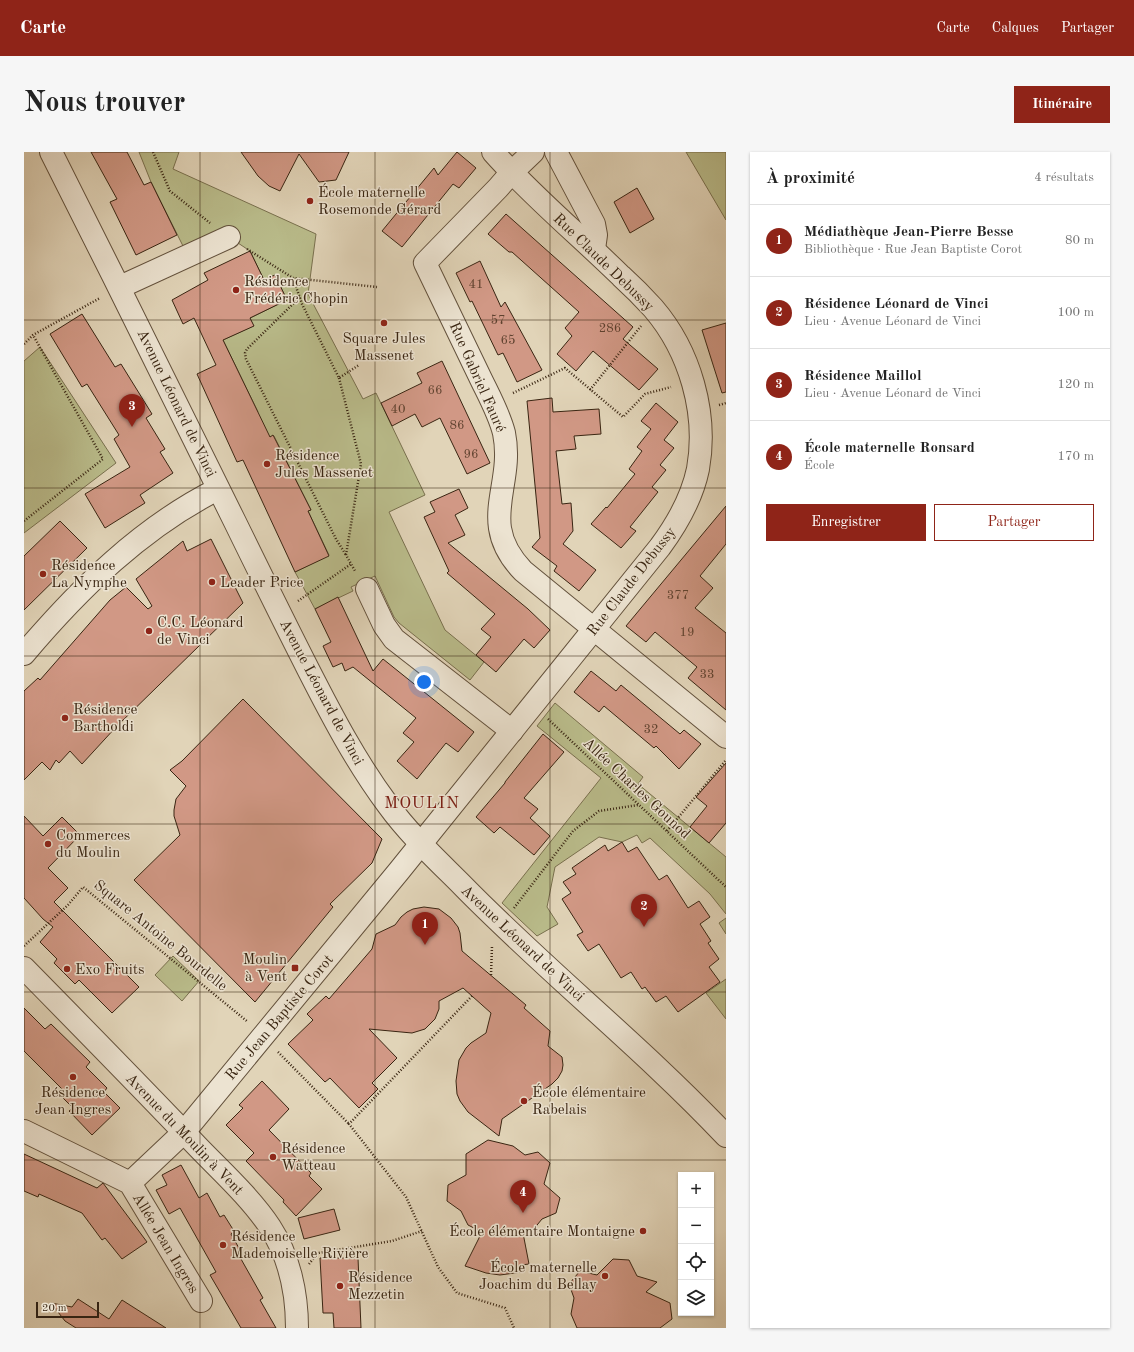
<!DOCTYPE html>
<html lang="fr">
<head>
<meta charset="utf-8">
<style>
	body { margin:0; font-family:"Old Standard TT",serif; background:#f6f6f6; color:#222 }
	.controls { position:absolute; right:12px; bottom:12px; display:grid; overflow:hidden; border-radius:0px; box-shadow:0 1px 3px #0004 }
	.controls button { width:36px; height:36px; display:grid; place-items:center; padding:0; border:0; border-bottom:1px solid #e0e0e0; background:#fff; color:#222; font:20px sans-serif }
	.scale { position:absolute; left:12px; bottom:10px; width:63px; box-sizing:border-box; padding-left:4px; border:2px solid #392512; border-top:0; font-size:11px; line-height:14px; white-space:nowrap; color:#392512; -webkit-text-stroke:3px #ece3d1; paint-order:stroke }
	.you { position:absolute; left:400px; top:530px; width:14px; height:14px; margin:-10px; border:3px solid #fff; border-radius:50%; background:#1a73e8; box-shadow:0 0 0 6px #1a73e833 }
	.badge { display:grid; place-items:center; width:26px; height:26px; border-radius:50%; background:#8f2418; color:#fff; font-size:13px; font-weight:700 }
	.pin { position:absolute; translate:-50% -33px; filter:drop-shadow(0 1px 2px #0008) }
	.pin::after { content:''; position:absolute; top:21px; width:14px; height:12px; background:inherit; clip-path:polygon(0 0,100% 0,50% 100%) }
	.list { margin:0; padding:0; list-style:none }
	h2 { display:flex; justify-content:space-between; align-items:center; height:52px; margin:0; padding:0 16px; font-size:17px }
	h2 small { font-size:13px; font-weight:400; color:#767676 }
	.list li { display:grid; grid-template-columns:26px 1fr auto; gap:12px; align-items:center; box-sizing:border-box; height:72px; padding:0 16px; border-top:1px solid #e0e0e0 }
	.list b { display:block; font-size:15px; white-space:nowrap }
	.list p { margin:0; font-size:13px; white-space:nowrap; color:#767676 }
	.list em { font-size:13px; font-style:normal; color:#767676 }
	.actions { display:flex; gap:8px; padding:12px 16px }
	.actions a { flex:1; padding:9px 0; border:1px solid #8f2418; border-radius:0px; text-align:center; font-size:14px; color:#8f2418 }
	.actions .main { background:#8f2418; color:#fff }
	.icon { flex:none; width:22px; height:22px; fill:none; stroke:currentColor; stroke-width:2; stroke-linecap:round; stroke-linejoin:round }
	.map { position:relative; flex:none; width:702px; height:1176px; overflow:hidden; border-radius:0px }
	header { display:flex; align-items:center; gap:24px; box-sizing:border-box; height:56px; padding:0 20px; background:#8f2418; color:#fff }
	header strong { font-size:19px }
	nav { display:flex; gap:22px; margin-inline-start:auto; font-size:14px }
	.intro { display:flex; align-items:center; justify-content:space-between; box-sizing:border-box; height:96px; padding:0 24px }
	h1 { margin:0; font-size:28px }
	.button { padding:10px 18px; border-radius:0px; background:#8f2418; color:#fff; font-size:14px; font-weight:700 }
	main { display:flex; gap:24px; padding:0 24px }
	aside { flex:1; background:#fff; border-radius:0px; box-shadow:0 1px 3px #0004 }
	.map>svg:first-child { display:block }
	.green { fill:#b9bb8a; stroke:#79704e }
	.building { fill:#d19885; stroke:#392512 }
	.lines { fill:none; stroke-linecap:round; stroke-linejoin:round }
	.street-casing { stroke:#63513c; stroke-width:24 }
	.path { stroke:#392512; stroke-width:2.5; stroke-dasharray:1 2; stroke-linecap:butt }
	.street { stroke:#ece3d1; stroke-width:22 }
	.grid { fill:none; stroke:#392512; stroke-width:1; stroke-opacity:0.55 }
	.poi-dot { fill:#8f2418; stroke:#ece3d1; stroke-width:1.5 }
	.labels { text-anchor:middle; stroke-width:3; stroke-linejoin:round; paint-order:stroke }
	.number-label { font-size:13px; fill:#5f422f }
	.poi-label { font-size:15px; fill:#392512; stroke:#ece3d1; text-anchor:start }
	.street-label { font-size:15px; fill:#392512; stroke:#ece3d1 }
	.quarter-label { font-size:17px; letter-spacing:1px; fill:#7a1f14; stroke:#ece3d1 }
</style>
</head>
<body>
<header>
<strong>Carte</strong>
<nav><a>Carte</a><a>Calques</a><a>Partager</a></nav>
</header>
<div class="intro"><h1>Nous trouver</h1><a class="button">Itinéraire</a></div>
<main>
<div class="map">
<svg width="702" height="1176" viewBox="0 0 702 1176">
	<rect width="100%" height="100%" fill="#e1d4b8"/>
	<filter id="stains"><feTurbulence type="fractalNoise" baseFrequency=".005" numOctaves="4"/><feColorMatrix values="0 0 0 0 .2 0 0 0 0 .09 0 0 0 0 .02 0 0 0 .5 -.17"/></filter>
	<radialGradient id="worn" r=".72"><stop offset=".6" stop-color="#630" stop-opacity="0"/><stop offset="1" stop-color="#630" stop-opacity=".3"/></radialGradient>
	<g class="green">
		<path d="M115,0H155L149,17L292,82L284,142L339,247L352,241L401,343L365,360L421,478L460,510L446,528L375,471L370,465L351,424L327,435L329,439L291,457L271,420L305,403L284,359L287,358L250,284L244,285L232,261L234,260L199,188L229,174L226,166L263,148L251,123L240,128L226,99L205,85L160,96L127,30Z"/>
		<path d="M662,0H702V68Z"/>
		<path d="M16,195L92,311L0,381V209Z"/>
		<path d="M531,551L619,625L614,632L702,705V762L686,742L626,686L618,691L613,683L598,690L575,685L531,715L523,755L534,772L513,784L478,751L577,626L513,574Z"/>
		<path d="M702,766V782L695,771Z"/>
		<path d="M149,804L175,829L158,849L131,823Z"/>
		<path d="M702,827V867L682,841Z"/>
	</g>
	<g class="building">
		<path d="M67,0H103L120,33L127,30L153,83L112,103L86,50L93,47Z"/>
		<path d="M217,0H325L312,28L295,30L275,2L256,39L245,34L234,24Z"/>
		<path d="M433,0L452,16L435,36L429,32L378,95L358,79L410,16L414,23Z"/>
		<path d="M613,36L630,67L606,81L590,50Z"/>
		<path d="M482,62L609,175L599,187L634,217L615,238L569,199L552,219L533,202L548,184L541,176L555,160L488,100H485L464,82Z"/>
		<path d="M226,99L240,128L251,123L263,148L226,166L230,174L199,188L246,285L249,283L287,358L284,359L305,404L271,420L219,308L213,310L173,222L192,213L170,166L159,172L148,148L184,128L180,121Z"/>
		<path d="M456,109L477,155L481,150L518,218L493,230L479,201L474,203L448,149L446,150L432,121Z"/>
		<path d="M58,162L91,215L97,212L128,262L122,266L141,297L136,300L149,321L116,343L121,351L81,376L61,342L106,315L90,287L95,283L63,232L58,235L26,182Z"/>
		<path d="M702,171V240L698,241L678,178Z"/>
		<path d="M418,209L466,311L443,322L416,266L398,275L391,262L368,274L357,251L398,231L393,221Z"/>
		<path d="M528,246L529,260L575,257L577,282L550,284L552,297L532,299L538,352L547,351L549,379L539,392L572,418L555,439L530,419L533,414L508,395L516,386L503,249Z"/>
		<path d="M632,251L654,270L640,288L650,296L636,313L642,318L628,335L634,340L606,375L612,379L597,396L567,372L582,355L583,356L611,322L605,317L618,299L613,295L627,277L617,269Z"/>
		<path d="M435,337L444,356L431,363L441,383L424,391L504,457L526,478L510,496L500,487L472,520L452,503L467,485L457,477L471,462L423,421L425,419L400,365L411,360L406,350Z"/>
		<path d="M702,354V392L676,424L689,436L671,456L702,481V558L664,526L673,515L631,480L622,490L602,474Z"/>
		<path d="M36,369L63,396L0,458V404Z"/>
		<path d="M187,387L219,451L92,575L58,612L46,599L35,611L32,608L26,618L18,610L0,628V539L14,526L16,528L86,448L102,435L124,457L128,454L112,427L159,389L163,399Z"/>
		<path d="M314,445L349,519L359,507L450,580L434,600L422,591L393,627L373,609L390,590L379,581L392,566L329,515L321,519L318,511L309,515L299,494L307,490L291,457Z"/>
		<path d="M567,519L592,539L597,533L656,582L660,578L677,592L655,617L632,594L630,596L580,554L575,560L550,540Z"/>
		<path d="M219,547L358,687L348,711L306,752L309,755L231,850L110,728L156,683L150,664V658L152,647L162,634L146,618L158,609Z"/>
		<path d="M519,582L540,600L500,646L514,657L506,666L526,684L510,703L476,675L470,681L452,665L481,631V630Z"/>
		<path d="M702,611V671L685,691L666,675L683,654L672,645Z"/>
		<path d="M0,664L19,684L38,665L56,683L24,716L44,736L30,750L115,835L88,861L55,828L51,832L30,811L33,807L16,790L29,775L19,767L0,746Z"/>
		<path d="M598,690L604,700L613,695L635,728L643,723L664,756L675,749L686,765L676,772L687,789L684,791L695,807L685,815L696,830L654,860L642,844L632,850L621,835L618,837L607,820L597,826L575,792L564,799L553,783L559,780L538,747L547,741L539,730L552,722L548,716L581,693L584,699Z"/>
		<path d="M400,755L415,757L427,766L434,775L436,781L438,799L502,853L500,856L526,879L524,894L538,905L539,913L538,919L534,926L528,932L478,967L475,984L444,960L436,949L433,942L432,929L435,908L442,896L447,891L462,881L467,861L439,836L415,849V857L411,867L401,877L388,881L345,877L373,906L348,931L354,937L335,956L306,926L301,930L264,892L289,868L283,862L302,844L305,847L348,797L352,782L371,773L377,765L383,760L389,757Z"/>
		<path d="M0,856L21,877L27,872L66,910L62,915L83,936L80,940L96,956L68,983L45,959L49,956L34,941L38,937L0,899Z"/>
		<path d="M238,929L265,957L245,978L287,1021L285,1024L298,1037L272,1064L259,1050L260,1048L222,1009L230,1001L202,973L219,956L215,953Z"/>
		<path d="M464,988L489,994L501,1003L514,1000L526,1011L520,1032L536,1046L532,1061L518,1067L509,1078L499,1081L505,1112L497,1113L498,1120L476,1123L462,1121L441,1114L458,1080L444,1073L437,1059L423,1049L424,1033L442,1023V1002Z"/>
		<path d="M0,1002L73,1036L79,1031L123,1090L98,1107L81,1086L78,1088L58,1061L15,1042L14,1045L0,1039Z"/>
		<path d="M157,1013L175,1046L183,1041L196,1065L200,1063L210,1079L207,1082L220,1105L217,1107L239,1146L236,1148L252,1176H217L186,1123L192,1120L156,1056L145,1062L132,1038L143,1033L138,1023Z"/>
		<path d="M310,1057L316,1078L280,1087L274,1066Z"/>
		<path d="M296,1106H334L337,1176H310L309,1161H299Z"/>
		<path d="M589,1107L605,1108L613,1124L633,1130L622,1140L646,1151L648,1167L636,1176H553L547,1162L550,1146L545,1132L556,1119L573,1123Z"/>
		<path d="M54,1147L85,1167L98,1148L142,1176H52L41,1169L27,1151L48,1155Z"/>
	</g>
	<g class="lines">
		<g class="street-casing">
			<g id="street">
				<path d="M27,0C89,123 150,246 211,370C235,419 259,468 284,517C308,564 332,610 364,653C385,682 412,707 438,733C523,820 618,895 702,984"/>
				<path d="M509,0L487,21L474,36L401,111C419,148 437,186 455,223C464,242 475,261 480,281C491,335 452,370 499,419L702,585"/>
				<path d="M532,0L570,72L572,83L570,97"/>
				<path d="M96,135L205,85"/>
				<path d="M343,437L360,473L370,487L488,579"/>
				<path d="M0,502C55,437 118,375 194,337"/>
				<path d="M0,816C58,875 116,934 173,994C197,1019 227,1046 246,1075C265,1104 273,1141 273,1176"/>
				<path d="M0,979L106,1031L177,1149"/>
				<path d="M106,1031L160,980L375,719L636,395C653,372 668,346 674,317C684,261 666,199 629,156C619,145 608,134 597,124C554,82 508,44 469,0"/>
			</g>
		</g>
		<g class="path">
			<path d="M129,0L146,39L186,71"/>
			<path d="M223,97L269,126L353,135"/>
			<path d="M269,126L278,152L315,226L335,213"/>
			<path d="M276,145L223,197L221,201L222,207L312,387L322,403"/>
			<path d="M0,192L9,183L76,146"/>
			<path d="M315,226L337,312L322,403L331,419"/>
			<path d="M566,238L617,174"/>
			<path d="M489,241L541,216L599,265L621,242L647,235"/>
			<path d="M695,253L702,251"/>
			<path d="M0,369L79,307L9,183"/>
			<path d="M274,449L327,412"/>
			<path d="M524,567L702,735"/>
			<path d="M643,679L702,608"/>
			<path d="M490,756L549,679L575,659L614,653"/>
			<path d="M0,794L44,753L59,735L224,870"/>
			<path d="M467,823L468,794"/>
			<path d="M448,844L325,972L382,1045L414,1115L433,1141L481,1156L490,1176"/>
			<path d="M254,900L325,972"/>
			<path d="M285,1112L294,1101L368,1089L398,1079"/>
		</g>
		<use href="#street" class="street"/>
	</g>
	<path class="grid" d="M176,0V1176M351,0V1176M526,0V1176M0,168H702M0,336H702M0,504H702M0,672H702M0,840H702M0,1008H702"/>
	<g class="poi-dot">
		<circle cx="286" cy="49" r="4"/>
		<circle cx="212" cy="138" r="4"/>
		<circle cx="360" cy="171" r="4"/>
		<circle cx="243" cy="312" r="4"/>
		<circle cx="19" cy="422" r="4"/>
		<circle cx="188" cy="430" r="4"/>
		<circle cx="125" cy="479" r="4"/>
		<circle cx="41" cy="566" r="4"/>
		<circle cx="24" cy="692" r="4"/>
		<rect x="267" y="812" width="8" height="8" rx="2"/>
		<circle cx="43" cy="817" r="4"/>
		<circle cx="49" cy="925" r="4"/>
		<circle cx="500" cy="949" r="4"/>
		<circle cx="249" cy="1005" r="4"/>
		<circle cx="619" cy="1079" r="4"/>
		<circle cx="199" cy="1093" r="4"/>
		<circle cx="581" cy="1124" r="4"/>
		<circle cx="316" cy="1134" r="4"/>
	</g>
	<g class="labels">
		<g class="number-label">
			<text x="452" y="136">41</text>
			<text x="474" y="172">57</text>
			<text x="586" y="180">286</text>
			<text x="484" y="192">65</text>
			<text x="411" y="242">66</text>
			<text x="374" y="261">40</text>
			<text x="433" y="277">86</text>
			<text x="447" y="306">96</text>
			<text x="654" y="447">377</text>
			<text x="663" y="484">19</text>
			<text x="683" y="526">33</text>
			<text x="627" y="581">32</text>
		</g>
		<g class="poi-label">
			<text x="294" y="45">École maternelle<tspan x="294" dy="17">Rosemonde Gérard</tspan></text>
			<text x="220" y="134">Résidence<tspan x="220" dy="17">Frédéric Chopin</tspan></text>
			<text x="360" y="191" text-anchor="middle">Square Jules<tspan x="360" dy="17">Massenet</tspan></text>
			<text x="251" y="308">Résidence<tspan x="251" dy="17">Jules Massenet</tspan></text>
			<text x="27" y="418">Résidence<tspan x="27" dy="17">La Nymphe</tspan></text>
			<text x="196" y="435">Leader Price</text>
			<text x="133" y="475">C.C. Léonard<tspan x="133" dy="17">de Vinci</tspan></text>
			<text x="49" y="562">Résidence<tspan x="49" dy="17">Bartholdi</tspan></text>
			<text x="32" y="688">Commerces<tspan x="32" dy="17">du Moulin</tspan></text>
			<text x="263" y="812" text-anchor="end">Moulin<tspan x="263" dy="17">à Vent</tspan></text>
			<text x="51" y="822">Exo Fruits</text>
			<text x="49" y="945" text-anchor="middle">Résidence<tspan x="49" dy="17">Jean Ingres</tspan></text>
			<text x="508" y="945">École élémentaire<tspan x="508" dy="17">Rabelais</tspan></text>
			<text x="257" y="1001">Résidence<tspan x="257" dy="17">Watteau</tspan></text>
			<text x="611" y="1084" text-anchor="end">École élémentaire Montaigne</text>
			<text x="207" y="1089">Résidence<tspan x="207" dy="17">Mademoiselle Rivière</tspan></text>
			<text x="573" y="1120" text-anchor="end">École maternelle<tspan x="573" dy="17">Joachim du Bellay</tspan></text>
			<text x="324" y="1130">Résidence<tspan x="324" dy="17">Mezzetin</tspan></text>
		</g>
		<g class="street-label">
			<text transform="translate(580 110) rotate(44)" y="5">Rue Claude Debussy</text>
			<text transform="translate(454 225) rotate(66)" y="5">Rue Gabriel Fauré</text>
			<text transform="translate(153 251) rotate(64)" y="5">Avenue Léonard de Vinci</text>
			<text transform="translate(607 429) rotate(-52)" y="5">Rue Claude Debussy</text>
			<text transform="translate(298 540) rotate(62)" y="5">Avenue Léonard de Vinci</text>
			<text transform="translate(613 636) rotate(43)" y="5">Allée Charles Gounod</text>
			<text transform="translate(137 783) rotate(39)" y="5">Square Antoine Bourdelle</text>
			<text transform="translate(499 791) rotate(43)" y="5">Avenue Léonard de Vinci</text>
			<text transform="translate(255 865) rotate(-50)" y="5">Rue Jean Baptiste Corot</text>
			<text transform="translate(161 982) rotate(46)" y="5">Avenue du Moulin à Vent</text>
			<text transform="translate(142 1091) rotate(59)" y="5">Allée Jean Ingres</text>
		</g>
		<g class="quarter-label">
			<text x="398" y="656">MOULIN</text>
		</g>
	</g>
	<rect width="100%" height="100%" filter="url(#stains)"/>
	<rect width="100%" height="100%" fill="url(#worn)"/>
</svg>
<div class="controls">
<button>+</button>
<button>−</button>
<button><svg class="icon" aria-label="locate" viewBox="0 0 24 24"><circle cx="12" cy="12" r="6"/><path d="M12 2v4M12 18v4M2 12h4M18 12h4"/></svg></button>
<button><svg class="icon" aria-label="layers" viewBox="0 0 24 24"><path d="M12 4l9 5-9 5-9-5zM3 14l9 5 9-5"/></svg></button>
</div>
<div class="scale">20 m</div>
<div class="you"></div>
<div class="pin badge" style="left:401px;top:793px">1</div>
<div class="pin badge" style="left:620px;top:775px">2</div>
<div class="pin badge" style="left:108px;top:275px">3</div>
<div class="pin badge" style="left:499px;top:1061px">4</div>
</div>
<aside>
<h2>À proximité<small>4 résultats</small></h2>
<ul class="list">
<li><span class="badge">1</span><div><b>Médiathèque Jean-Pierre Besse</b><p>Bibliothèque · Rue Jean Baptiste Corot</p></div><em>80 m</em></li>
<li><span class="badge">2</span><div><b>Résidence Léonard de Vinci</b><p>Lieu · Avenue Léonard de Vinci</p></div><em>100 m</em></li>
<li><span class="badge">3</span><div><b>Résidence Maillol</b><p>Lieu · Avenue Léonard de Vinci</p></div><em>120 m</em></li>
<li><span class="badge">4</span><div><b>École maternelle Ronsard</b><p>École</p></div><em>170 m</em></li>
</ul>
<div class="actions"><a class="main">Enregistrer</a><a>Partager</a></div>
</aside>
</main>
</body>
</html>
